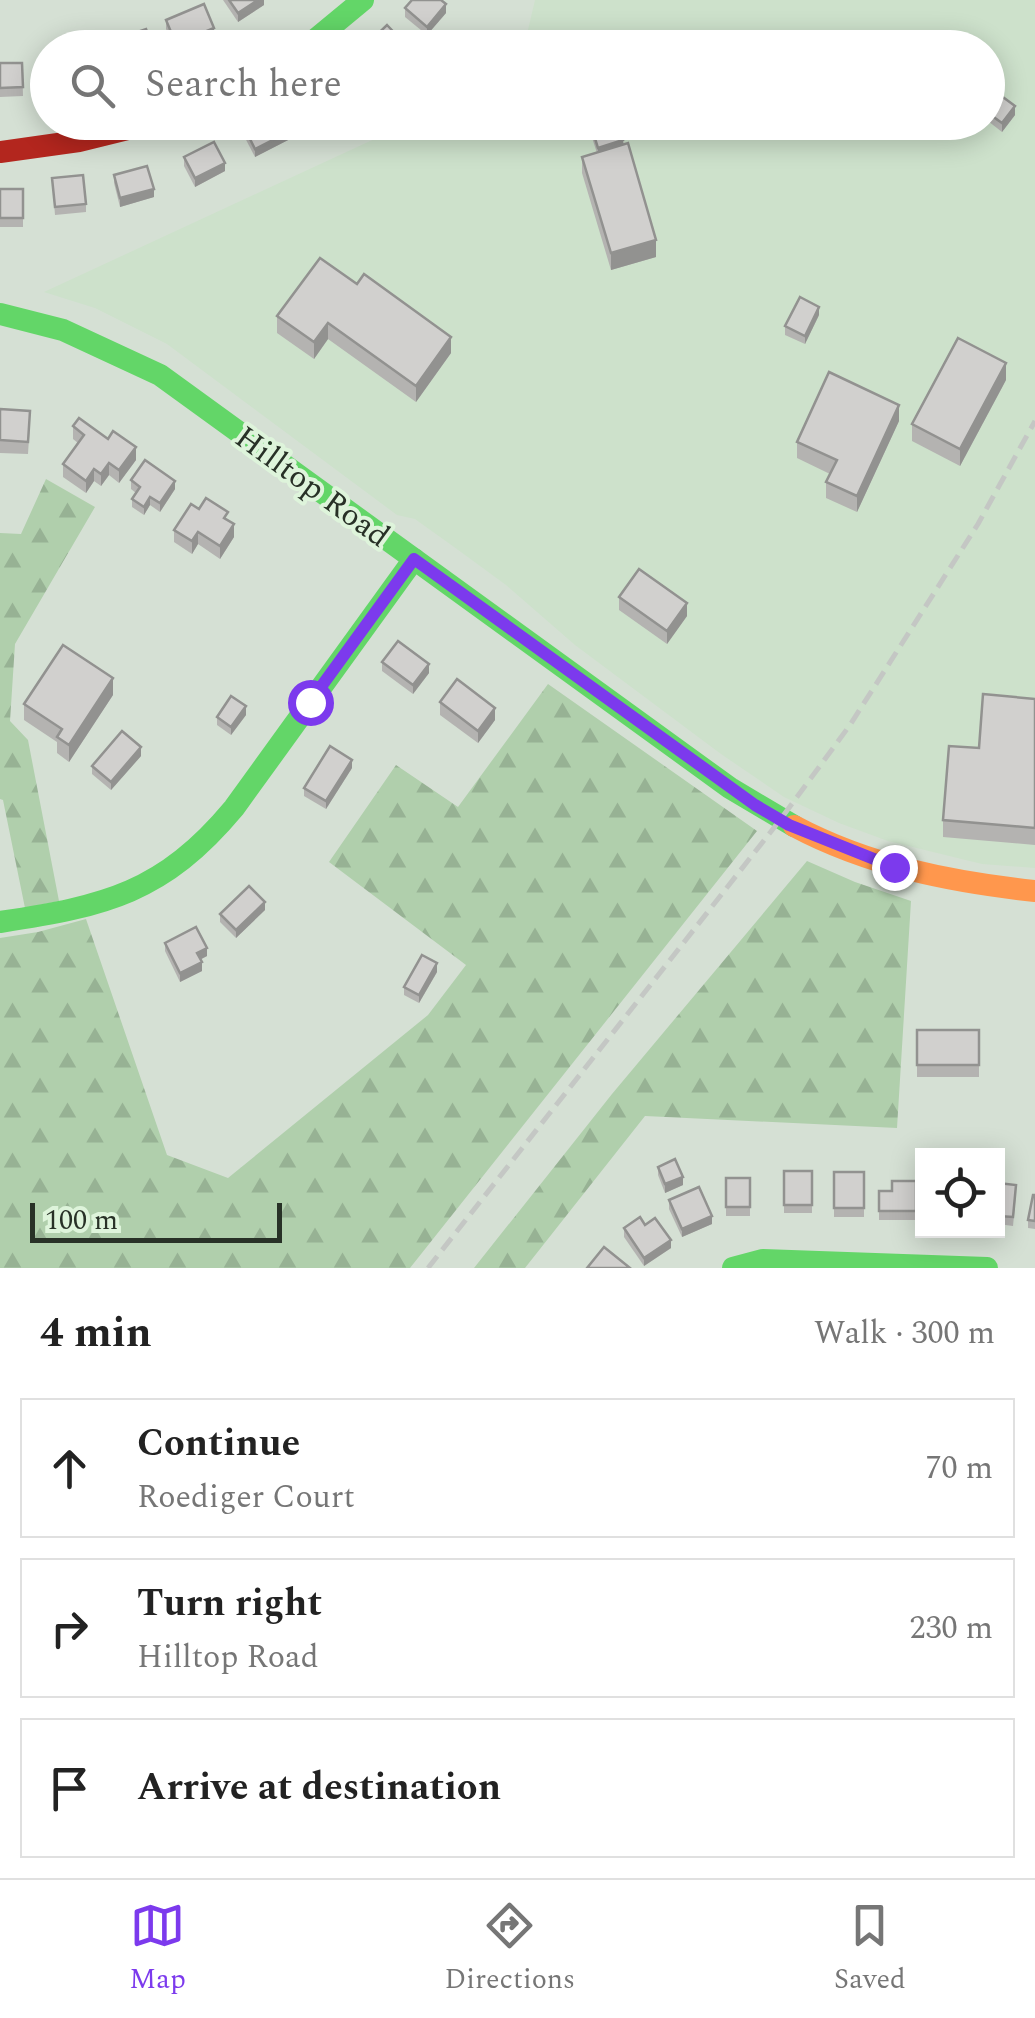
<!DOCTYPE html>
<html lang="en">
<head>
<meta charset="utf-8">
<style>
	body { margin:0; font-family:Spectral,serif; background:#f2f2f2; color:#222 }
	.controls { position:absolute; right:30px; bottom:30px; display:grid; overflow:hidden; border-radius:0px; box-shadow:0 5px 25px #0003 }
	.controls button { width:90px; height:90px; display:grid; place-items:center; padding:0; border:0; border-bottom:2px solid #e0e0e0; background:#fff; color:#222; font:50px sans-serif }
	.scale { position:absolute; left:30px; bottom:25px; width:252px; box-sizing:border-box; padding-left:10px; border:5px solid #283127; border-top:0; font-size:28px; line-height:35px; white-space:nowrap; color:#283127; -webkit-text-stroke:8px #def4db; paint-order:stroke }
	.stop { position:absolute; width:30px; height:30px; margin:-22px; border:8px solid #7c3aed; border-radius:50%; background:#fff }
	.stop.end { background:#7c3aed; border-color:#fff; box-shadow:0 2px 10px #0008 }
	.list { margin:0; padding:0; list-style:none }
	h2 { display:flex; justify-content:space-between; align-items:center; height:130px; margin:0; padding:0 40px; font-size:42px }
	h2 small { font-size:32px; font-weight:400; color:#767676 }
	.list li { display:grid; grid-template-columns:65px 1fr auto; gap:30px; align-items:center; box-sizing:border-box; height:140px; margin:0 20px 20px; padding:0 20px; border:2px solid #e0e0e0; border-radius:0px }
	.list b { display:block; font-size:38px; white-space:nowrap }
	.list p { margin:0; font-size:32px; white-space:nowrap; color:#767676 }
	.list em { font-size:32px; font-style:normal; color:#767676 }
	.icon { flex:none; width:55px; height:55px; fill:none; stroke:currentColor; stroke-width:2; stroke-linecap:round; stroke-linejoin:round }
	.map { position:relative; flex:none; width:1035px; height:1268px; overflow:hidden }
	.search { position:absolute; background:#fff; box-shadow:0 5px 25px #0003; left:30px; right:30px; top:30px; height:110px; display:flex; align-items:center; gap:25px; box-sizing:border-box; padding:0 35px; border-radius:55px; color:#767676; font-size:38px }
	.sheet { height:610px; background:#fff }
	nav { display:flex; justify-content:space-around; align-items:center; box-sizing:border-box; height:140px; border-top:2px solid #e0e0e0; background:#fff; font-size:28px; color:#767676 }
	nav a { display:grid; justify-items:center; gap:5px }
	nav .on { color:#7c3aed }
	.map>svg:first-child { display:block }
	.built { fill:#cde1cb }
	.forest { fill:url(#forest-firs) }
	.lines { fill:none; stroke-linecap:round; stroke-linejoin:round }
	.fast { stroke:#63d668; stroke-width:22 }
	.slow { stroke:#ff974d; stroke-width:22 }
	.jam { stroke:#b3261e; stroke-width:22 }
	.rail { stroke:#c4c7c4; stroke-width:5; stroke-dasharray:15 8; stroke-linecap:butt }
	.wall { fill:#b4b3b1 }
	.shaded-wall { fill:#929290 }
	.building { fill:#d1d0ce; stroke:#929290; stroke-width:2.5 }
	.route { stroke:#7c3aed; stroke-width:12 }
	.labels { text-anchor:middle; stroke-width:8; stroke-linejoin:round; paint-order:stroke }
	.street-label { font-size:32px; fill:#283127; stroke:#def4db }
</style>
</head>
<body>
<div class="map">
<svg width="1035" height="1268" viewBox="0 0 1035 1268">
	<defs>
		<pattern id="forest-firs" width="22" height="20" patternUnits="userSpaceOnUse" patternTransform="scale(2.5)"><rect width="22" height="20" fill="#b0cfac"/><path d="M5 1l3.5 6h-7zM16 11l3.5 6h-7z" fill="#97b294"/></pattern>
	</defs>
	<rect width="100%" height="100%" fill="#d5e0d4"/>
	<path class="built" d="M535,0H1035V868L982,864L888,841L839,823L784,797L721,754L575,645L506,585L461,552L415,519L397,515L167,344L95,308L44,292L409,123L988,122V48L524,47Z"/>
	<g class="forest">
		<path d="M46,479L95,507L15,644L10,721L28,740L59,901L25,908L3,800L0,799V533L21,534Z"/>
		<path d="M548,684L757,831L410,1268H0V938L38,932L86,919L167,1155L228,1178L428,1015L466,965L329,862L396,765L458,807Z"/>
		<path d="M807,861L855,882L911,901L897,1128L645,1116L525,1268H474L612,1094Z"/>
	</g>
	<g class="lines">
		<g class="fast">
			<path d="M305,48L363,0"/>
			<path d="M0,314L63,330L160,375L730,788L794,826"/>
			<path d="M0,922C106,906 163,893 234,808L414,559"/>
			<path d="M733,1268L763,1260L987,1268"/>
		</g>
		<path class="slow" d="M794,826C869,866 952,882 1035,891"/>
		<path class="jam" d="M0,152L79,141L156,122"/>
		<path class="rail" d="M428,1268L780,820L850,725L978,524L1035,421"/>
	</g>
	<g class="wall">
		<path d="M223,0H264V5L238,22Z"/>
		<path d="M405,8L446,13L427,35L405,17Z"/>
		<path d="M166,20L214,36L188,48H174L166,29Z"/>
		<path d="M0,63H22L23,96L0,97Z"/>
		<path d="M988,86L1015,115L1002,132L988,121Z"/>
		<path d="M587,122H618L656,257L611,270L582,173V157L597,153Z"/>
		<path d="M244,127L292,138L255,157L244,136Z"/>
		<path d="M184,157L225,171L195,187L184,166Z"/>
		<path d="M114,175L154,197L120,207L114,183Z"/>
		<path d="M52,178L86,204V212L55,215Z"/>
		<rect x="0" y="189" width="23" height="38"/>
		<path d="M320,258L451,353L416,402L328,339L314,359L277,333V316Z"/>
		<path d="M819,315L805,344L785,335V326Z"/>
		<path d="M1006,380L960,466L912,441V424Z"/>
		<path d="M0,409L30,423L28,454L0,453Z"/>
		<path d="M899,421L857,512L826,498V482L830,474L797,458V442Z"/>
		<path d="M73,426L136,460L119,483L109,475L101,486L94,481L86,493L63,477V464L78,443L73,439Z"/>
		<path d="M131,480L175,489L160,512L150,505L144,515L132,507V499L136,493L131,489Z"/>
		<path d="M199,509L228,520L234,537L220,559L198,544L192,554L174,542V530Z"/>
		<path d="M619,597L687,616L667,644L619,610Z"/>
		<path d="M382,662L429,673L413,694L382,671Z"/>
		<path d="M113,695L69,762L57,753V742L24,720V704Z"/>
		<path d="M1035,699V845L943,837V820L979,748Z"/>
		<path d="M440,702L495,720L478,743L440,715Z"/>
		<path d="M246,715L231,735L217,725V717Z"/>
		<path d="M141,756L111,790L92,774V766Z"/>
		<path d="M352,768L326,809L304,796V788Z"/>
		<path d="M265,910L236,938L220,922V914Z"/>
		<path d="M165,943L207,956L200,960L202,971L180,982L165,951Z"/>
		<path d="M437,972L419,1003L404,995V987Z"/>
		<rect x="917" y="1030" width="62" height="47"/>
		<path d="M658,1167L683,1185L665,1193L658,1175Z"/>
		<rect x="784" y="1171" width="28" height="42"/>
		<rect x="834" y="1172" width="30" height="45"/>
		<rect x="726" y="1178" width="24" height="38"/>
		<path d="M916,1181V1220H879V1191H892Z"/>
		<path d="M998,1183L1016,1194L1013,1226L998,1224Z"/>
		<path d="M1035,1195V1229L1028,1228V1220Z"/>
		<path d="M669,1200L712,1224L682,1237L669,1209Z"/>
		<path d="M645,1225L671,1248L644,1266L624,1237V1228Z"/>
	</g>
	<g class="shaded-wall">
		<path d="M258,0H264V5L238,22V13Z"/>
		<path d="M446,4V13L427,35V27Z"/>
		<path d="M214,28V36L188,48H176V44Z"/>
		<path d="M1015,106V115L1002,132V123Z"/>
		<path d="M292,130V138L255,157V149Z"/>
		<path d="M623,140V148L598,156V148Z"/>
		<path d="M225,163V171L195,187V178Z"/>
		<path d="M154,189V197L120,207V198Z"/>
		<path d="M656,240V257L611,270V253Z"/>
		<path d="M819,307V315L805,344V336Z"/>
		<path d="M328,323V339L314,359V342Z"/>
		<path d="M451,337V353L416,402V386Z"/>
		<path d="M1006,363V380L960,466V449Z"/>
		<path d="M899,405V421L857,512V496Z"/>
		<path d="M136,447V460L119,483V470Z"/>
		<path d="M109,463V475L101,486V474Z"/>
		<path d="M94,469V481L86,493V481Z"/>
		<path d="M175,481V489L160,512V503Z"/>
		<path d="M150,497V505L144,515V507Z"/>
		<path d="M234,524V537L220,559V546Z"/>
		<path d="M198,532V544L192,554V541Z"/>
		<path d="M687,603V616L667,644V631Z"/>
		<path d="M429,664V673L413,694V685Z"/>
		<path d="M113,678V695L69,762V745Z"/>
		<path d="M246,706V715L231,735V727Z"/>
		<path d="M495,708V720L478,743V731Z"/>
		<path d="M141,747V756L111,790V782Z"/>
		<path d="M352,760V768L326,809V801Z"/>
		<path d="M265,902V910L236,938V930Z"/>
		<path d="M207,948V956L197,961V953Z"/>
		<path d="M202,962V971L180,982V973Z"/>
		<path d="M437,963V972L419,1003V995Z"/>
		<path d="M683,1177V1185L665,1193V1184Z"/>
		<path d="M712,1216V1224L682,1237V1229Z"/>
		<path d="M671,1240V1248L644,1266V1258Z"/>
	</g>
	<g class="building">
		<path d="M229,0H258L238,13Z"/>
		<path d="M412,0H441L446,4L427,27L405,8Z"/>
		<path d="M204,4L214,28L176,44L166,20Z"/>
		<path d="M387,25L405,44L401,48H363Z"/>
		<path d="M146,29L153,48H100L99,45Z"/>
		<path d="M0,63H22L23,87L0,88Z"/>
		<path d="M988,86L1015,106L1002,123L988,113Z"/>
		<path d="M253,122H288L292,130L255,149L244,127Z"/>
		<path d="M590,122H618L623,140L598,148Z"/>
		<path d="M214,142L225,163L195,178L184,157Z"/>
		<path d="M628,143L656,240L611,253L582,157Z"/>
		<path d="M147,166L154,189L120,198L114,175Z"/>
		<path d="M83,175L86,204L55,207L52,178Z"/>
		<rect x="0" y="189" width="23" height="29"/>
		<path d="M320,258L357,284L364,274L451,337L416,386L328,323L314,342L277,316Z"/>
		<path d="M800,297L819,307L805,336L785,326Z"/>
		<path d="M958,338L1006,363L960,449L912,424Z"/>
		<path d="M829,372L899,405L857,496L826,482L837,460L797,442Z"/>
		<path d="M0,409L30,411L28,442L0,440Z"/>
		<path d="M79,418L108,439L113,431L136,447L119,470L109,463L101,474L94,469L86,481L63,464L84,435L73,426Z"/>
		<path d="M145,460L175,481L160,503L150,497L144,507L132,499L140,487L131,480Z"/>
		<path d="M206,498L228,512L224,518L234,524L220,546L198,532L192,541L174,530L191,504L199,509Z"/>
		<path d="M639,569L687,603L667,631L619,597Z"/>
		<path d="M398,641L429,664L413,685L382,662Z"/>
		<path d="M63,645L113,678L69,745L57,737L62,729L24,704Z"/>
		<path d="M457,679L495,708L478,731L440,702Z"/>
		<path d="M983,694L1035,699V828L943,820L949,746L979,748Z"/>
		<path d="M231,696L246,706L231,727L217,717Z"/>
		<path d="M122,731L141,747L111,782L92,766Z"/>
		<path d="M330,746L352,760L326,801L304,788Z"/>
		<path d="M249,886L265,902L236,930L220,914Z"/>
		<path d="M196,927L207,948L197,953L202,962L180,973L165,943Z"/>
		<path d="M422,955L437,963L419,995L404,987Z"/>
		<rect x="917" y="1030" width="62" height="35"/>
		<path d="M675,1159L683,1177L665,1184L658,1167Z"/>
		<rect x="784" y="1171" width="28" height="34"/>
		<rect x="834" y="1172" width="30" height="36"/>
		<rect x="726" y="1178" width="24" height="29"/>
		<path d="M892,1181H916V1211H879V1191H892Z"/>
		<path d="M998,1183L1016,1185L1013,1217L998,1216Z"/>
		<path d="M699,1187L712,1216L682,1229L669,1200Z"/>
		<path d="M1033,1195H1035V1221L1028,1220Z"/>
		<path d="M640,1217L645,1225L655,1218L671,1240L644,1258L624,1228Z"/>
		<path d="M604,1247L630,1268H587Z"/>
	</g>
	<g class="lines">
		<path class="route" d="M310,702L414,559L755,805L789,825L894,867"/>
	</g>
	<g class="labels">
		<g class="street-label">
			<text transform="translate(313 486) rotate(36)" y="11">Hilltop Road</text>
		</g>
	</g>
</svg>
<div class="controls">
<button><svg class="icon" aria-label="locate" viewBox="0 0 24 24"><circle cx="12" cy="12" r="6"/><path d="M12 2v4M12 18v4M2 12h4M18 12h4"/></svg></button>
</div>
<div class="scale">100 m</div>
<div class="stop" style="left:310px;top:702px"></div>
<div class="stop end" style="left:894px;top:867px"></div>
<div class="search"><svg class="icon" aria-label="search" viewBox="0 0 24 24"><circle cx="10" cy="10" r="6"/><path d="M15 15l6 6"/></svg>Search here</div>
</div>
<section class="sheet">
<h2>4 min<small>Walk · 300 m</small></h2>
<ul class="list">
<li><svg class="icon" aria-label="ahead" viewBox="0 0 24 24"><path d="M12 20V5M6 11l6-6 6 6"/></svg><div><b>Continue</b><p>Roediger Court</p></div><em>70 m</em></li>
<li><svg class="icon" aria-label="right" viewBox="0 0 24 24"><path d="M7 20v-9h11M14 6l5 5-5 5"/></svg><div><b>Turn right</b><p>Hilltop Road</p></div><em>230 m</em></li>
<li><svg class="icon" aria-label="arrive" viewBox="0 0 24 24"><path d="M6 21V4h12l-3 4 3 4H6"/></svg><div><b>Arrive at destination</b></div></li>
</ul>
</section>
<nav>
<a class="on"><svg class="icon" aria-label="map" viewBox="0 0 24 24"><path d="M3 6l6-2 6 2 6-2v14l-6 2-6-2-6 2zM9 4v14M15 6v14"/></svg>Map</a>
<a><svg class="icon" aria-label="directions" viewBox="0 0 24 24"><path d="M12 3l9 9-9 9-9-9zM9 14v-3h6M13 9l2 2-2 2"/></svg>Directions</a>
<a><svg class="icon" aria-label="saved" viewBox="0 0 24 24"><path d="M7 4h10v16l-5-4-5 4z"/></svg>Saved</a>
</nav>
</body>
</html>
